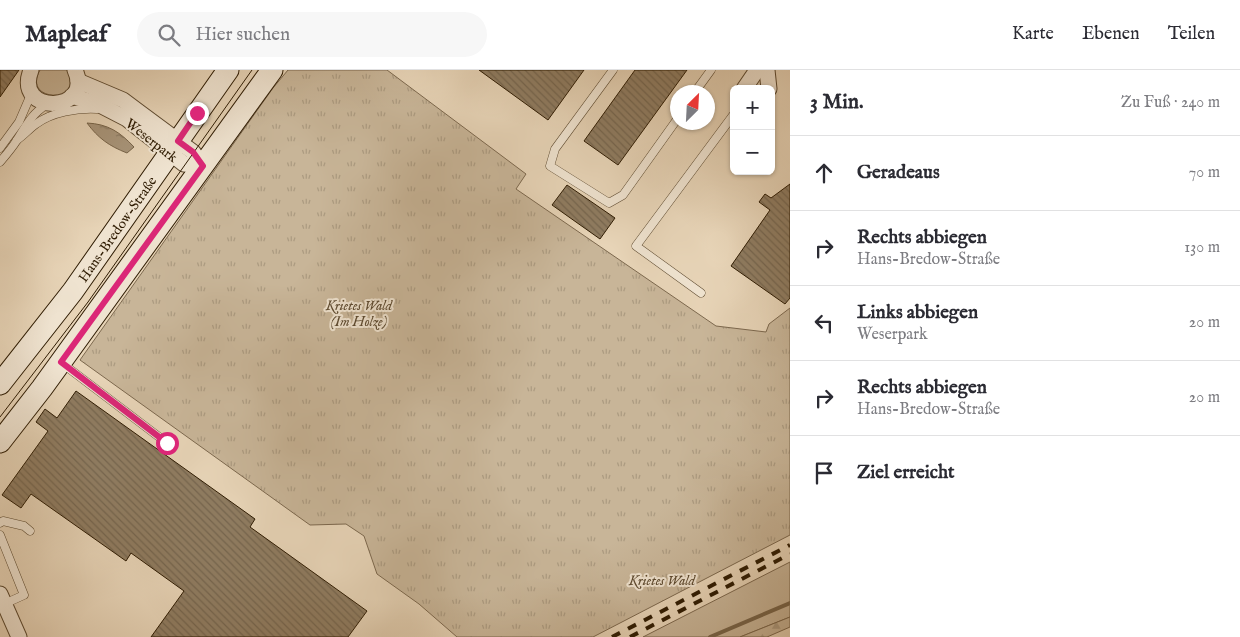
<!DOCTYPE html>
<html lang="de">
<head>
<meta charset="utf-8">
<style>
	body { margin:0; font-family:"IM FELL English",serif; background:#f7f7f7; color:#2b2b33 }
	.controls { position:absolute; right:15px; top:15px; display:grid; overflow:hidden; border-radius:8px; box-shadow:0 1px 4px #0004 }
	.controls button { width:45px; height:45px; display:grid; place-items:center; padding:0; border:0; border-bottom:1px solid #e1e1e2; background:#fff; color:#2b2b33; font:25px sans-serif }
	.compass { position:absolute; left:670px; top:15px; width:45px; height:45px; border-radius:50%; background:#fff; box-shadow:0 1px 4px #0004; rotate:24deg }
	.stop { position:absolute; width:15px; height:15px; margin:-11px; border:4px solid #db2777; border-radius:50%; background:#fff }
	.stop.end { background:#db2777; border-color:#fff; box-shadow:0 1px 5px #0008 }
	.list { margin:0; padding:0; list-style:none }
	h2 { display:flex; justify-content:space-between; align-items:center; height:65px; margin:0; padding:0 20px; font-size:21px }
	h2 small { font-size:16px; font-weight:400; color:#7c7c81 }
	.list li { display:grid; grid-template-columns:32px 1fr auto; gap:15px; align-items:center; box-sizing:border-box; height:75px; padding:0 20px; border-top:1px solid #e1e1e2 }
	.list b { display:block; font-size:19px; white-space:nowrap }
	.list p { margin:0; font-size:16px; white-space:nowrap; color:#7c7c81 }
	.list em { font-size:16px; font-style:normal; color:#7c7c81 }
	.icon { flex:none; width:28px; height:28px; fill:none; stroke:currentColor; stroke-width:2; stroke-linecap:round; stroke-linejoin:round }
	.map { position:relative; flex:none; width:790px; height:567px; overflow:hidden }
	header { display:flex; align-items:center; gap:30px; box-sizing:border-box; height:70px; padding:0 25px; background:#fff; border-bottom:1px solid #e1e1e2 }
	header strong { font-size:24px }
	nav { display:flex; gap:28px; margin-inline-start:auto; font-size:18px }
	.search { width:350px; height:45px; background:#f7f7f7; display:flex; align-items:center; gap:12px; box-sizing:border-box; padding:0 18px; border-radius:28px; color:#7c7c81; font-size:19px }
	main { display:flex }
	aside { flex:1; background:#fff }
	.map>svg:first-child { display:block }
	.grass { fill:#c8b598; stroke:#7c684e }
	.forest { fill:url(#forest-firs); stroke:#7c684e }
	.park { fill:url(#park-tufts); stroke:#7c684e }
	.water { fill:url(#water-ripples); stroke:#78654a }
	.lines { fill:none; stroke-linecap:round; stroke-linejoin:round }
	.stream { stroke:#78654a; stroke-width:4 }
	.building { fill:url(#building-back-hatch); stroke:#2f1c03 }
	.service-casing { stroke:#5d4a30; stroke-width:9 }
	.minor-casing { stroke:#5d4a30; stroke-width:17 }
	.secondary-casing { stroke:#2f1c03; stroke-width:23 }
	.service { stroke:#efe3d0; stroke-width:8 }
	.minor { stroke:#efe3d0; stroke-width:15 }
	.secondary { stroke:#efe3d0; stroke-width:21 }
	.tram { stroke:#2f1c03; stroke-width:1 }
	.rail { stroke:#2f1c03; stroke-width:4; stroke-dasharray:9 9; stroke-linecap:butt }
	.route { stroke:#db2777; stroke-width:6 }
	.labels { text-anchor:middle; stroke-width:4; stroke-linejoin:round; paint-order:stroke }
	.street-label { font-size:14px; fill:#2f1c03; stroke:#efe3d0 }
	.park-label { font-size:14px; font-style:italic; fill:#5d4a30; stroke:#efe3d0 }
</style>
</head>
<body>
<header>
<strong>Mapleaf</strong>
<div class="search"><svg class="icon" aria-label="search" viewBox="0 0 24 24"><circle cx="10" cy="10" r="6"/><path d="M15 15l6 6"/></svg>Hier suchen</div>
<nav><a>Karte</a><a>Ebenen</a><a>Teilen</a></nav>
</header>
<main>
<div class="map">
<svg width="790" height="567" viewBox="0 0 790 567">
	<defs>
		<pattern id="forest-firs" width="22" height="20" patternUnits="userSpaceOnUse" patternTransform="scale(1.25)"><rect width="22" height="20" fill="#c8b598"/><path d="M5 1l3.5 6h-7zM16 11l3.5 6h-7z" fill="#ac9b81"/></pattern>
		<pattern id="park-tufts" width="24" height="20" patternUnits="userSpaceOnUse" patternTransform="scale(1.25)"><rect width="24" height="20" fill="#c8b598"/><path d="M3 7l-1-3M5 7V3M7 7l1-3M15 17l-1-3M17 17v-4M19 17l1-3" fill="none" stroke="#ac9b81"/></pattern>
		<pattern id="water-ripples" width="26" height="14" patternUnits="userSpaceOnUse" patternTransform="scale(1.25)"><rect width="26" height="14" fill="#a8957a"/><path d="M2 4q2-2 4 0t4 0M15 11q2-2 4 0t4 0" fill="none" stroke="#897962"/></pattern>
		<pattern id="building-back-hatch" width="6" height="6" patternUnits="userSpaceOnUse" patternTransform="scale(1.25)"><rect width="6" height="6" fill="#8f7c61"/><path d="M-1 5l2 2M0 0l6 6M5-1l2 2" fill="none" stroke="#75654e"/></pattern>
	</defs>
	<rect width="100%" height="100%" fill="#e7d4b7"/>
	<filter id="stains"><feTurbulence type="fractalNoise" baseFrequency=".004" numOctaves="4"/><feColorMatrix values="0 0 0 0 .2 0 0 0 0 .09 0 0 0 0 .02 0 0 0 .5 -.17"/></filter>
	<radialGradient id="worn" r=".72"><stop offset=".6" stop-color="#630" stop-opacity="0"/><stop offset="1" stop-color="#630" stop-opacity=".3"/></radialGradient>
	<g class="grass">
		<path d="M40,0H67C86,34 21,33 40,0Z"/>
		<path d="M790,492V547L740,567H643Z"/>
	</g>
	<path class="forest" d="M790,547V557L767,567H740Z"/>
	<path class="park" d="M288,0H387L526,104L516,119L716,256L766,262L769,254L790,238V465L593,567H457L419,534L377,504L364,466L346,454L310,455L80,290L273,18Z"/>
	<path class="water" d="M87,53C108,54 120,62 134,77L127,83C109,76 98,68 87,53Z"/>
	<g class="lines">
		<path class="stream" d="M710,567L790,533"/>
	</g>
	<g class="building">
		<path d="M0,0H19L0,27Z"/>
		<path d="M479,0H584L548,50Z"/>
		<path d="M635,0H687L618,95L584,71Z"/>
		<path d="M790,114V228L785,234L731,196L770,140L759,132L765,124L771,128Z"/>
		<path d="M567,115L615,148L600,169L552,135Z"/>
		<path d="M76,321L255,449L250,457L367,541L348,567H151L184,521L131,483L126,491L31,424L21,438L2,425L48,361L36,352L45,339L57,348Z"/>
	</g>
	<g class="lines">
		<g class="service-casing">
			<g id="service">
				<path d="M613,0L555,79L550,96L609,133L623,125L678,48"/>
				<path d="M695,22L711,0"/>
				<path d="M17,70C24,65 29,59 36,54C52,42 77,38 97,39"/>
				<path d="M0,78L19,52L32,22"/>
				<path d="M0,92C6,85 12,78 17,70C28,53 30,46 47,34"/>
				<path d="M701,223L636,176L734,44"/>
				<path d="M63,294L167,373"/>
				<path d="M0,453L3,451L24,456L30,461"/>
				<path d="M0,465L24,525L4,534"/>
			</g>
		</g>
		<g class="minor-casing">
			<g id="minor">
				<path d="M31,0C13,46 95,43 75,0"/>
				<path d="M767,0L769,19"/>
				<path d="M78,11L123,30L139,42L193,82L203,96"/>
				<path d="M744,19L757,0"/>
				<path d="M72,26L98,34L127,49L184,94L203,96"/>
				<path d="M0,524L19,567"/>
			</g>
		</g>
		<g class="secondary-casing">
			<g id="secondary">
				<path d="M0,314L73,221L228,0"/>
				<path d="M0,372L42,318L272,0"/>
			</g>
		</g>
		<use href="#service" class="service"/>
		<use href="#minor" class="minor"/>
		<use href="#secondary" class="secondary"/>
		<path class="tram" d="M0,347L88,232L252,0"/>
		<g class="rail">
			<path d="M612,567L790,475"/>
			<path d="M630,567L790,484"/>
		</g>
	</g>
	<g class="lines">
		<path class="route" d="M167,373L61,292L203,96L193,82L178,71L197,43"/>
	</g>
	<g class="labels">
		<g class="street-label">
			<text transform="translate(152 70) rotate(38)" y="5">Weserpark</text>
			<text transform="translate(117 159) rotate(-55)" y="5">Hans-Bredow-Straße</text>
		</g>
		<g class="park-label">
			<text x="359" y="240">Krietes Wald<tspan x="359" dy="16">(Im Holze)</tspan></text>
			<text x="662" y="515">Krietes Wald</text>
		</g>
	</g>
	<rect width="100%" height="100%" filter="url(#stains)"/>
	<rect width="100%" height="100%" fill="url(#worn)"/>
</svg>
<div class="controls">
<button>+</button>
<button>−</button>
</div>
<svg class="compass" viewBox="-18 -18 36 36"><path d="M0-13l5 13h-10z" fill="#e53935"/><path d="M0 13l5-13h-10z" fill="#7c7c81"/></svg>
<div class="stop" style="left:167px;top:373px"></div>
<div class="stop end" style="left:197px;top:43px"></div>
</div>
<aside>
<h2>3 Min.<small>Zu Fuß · 240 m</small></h2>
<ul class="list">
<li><svg class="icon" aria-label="ahead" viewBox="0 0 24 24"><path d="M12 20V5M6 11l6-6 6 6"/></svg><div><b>Geradeaus</b></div><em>70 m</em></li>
<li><svg class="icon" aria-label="right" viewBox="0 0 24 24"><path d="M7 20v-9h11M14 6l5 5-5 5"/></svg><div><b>Rechts abbiegen</b><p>Hans-Bredow-Straße</p></div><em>130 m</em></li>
<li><svg class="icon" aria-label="left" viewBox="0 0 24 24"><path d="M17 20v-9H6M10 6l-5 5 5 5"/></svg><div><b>Links abbiegen</b><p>Weserpark</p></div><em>20 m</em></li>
<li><svg class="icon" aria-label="right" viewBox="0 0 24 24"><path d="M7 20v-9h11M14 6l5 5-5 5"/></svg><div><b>Rechts abbiegen</b><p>Hans-Bredow-Straße</p></div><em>20 m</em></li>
<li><svg class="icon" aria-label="arrive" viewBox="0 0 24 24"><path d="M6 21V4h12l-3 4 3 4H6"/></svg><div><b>Ziel erreicht</b></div></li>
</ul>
</aside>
</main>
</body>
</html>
